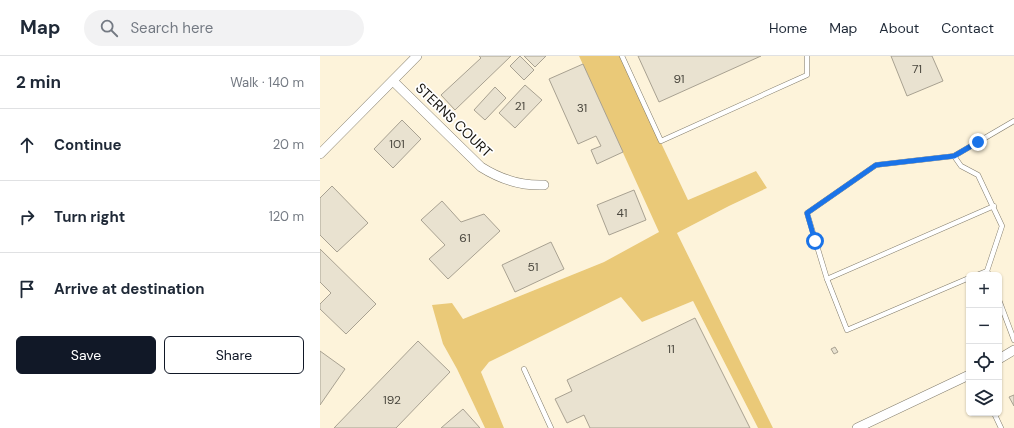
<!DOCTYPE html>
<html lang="en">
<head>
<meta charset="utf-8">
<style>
	body { margin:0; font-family:"DM Sans",sans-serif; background:#f2f2f3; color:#1f2937 }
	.controls { position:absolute; right:12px; bottom:12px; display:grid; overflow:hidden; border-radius:6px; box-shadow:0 1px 3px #0004 }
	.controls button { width:36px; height:36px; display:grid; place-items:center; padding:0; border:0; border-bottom:1px solid #e0e1e3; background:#fff; color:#1f2937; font:20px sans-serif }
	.stop { position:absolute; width:12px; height:12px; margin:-9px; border:3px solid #1a73e8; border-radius:50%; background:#fff }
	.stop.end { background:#1a73e8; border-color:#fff; box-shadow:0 1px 4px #0008 }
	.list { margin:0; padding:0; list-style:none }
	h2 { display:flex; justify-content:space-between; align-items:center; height:52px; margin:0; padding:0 16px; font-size:17px }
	h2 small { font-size:13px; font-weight:400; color:#747a83 }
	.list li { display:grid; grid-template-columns:26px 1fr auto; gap:12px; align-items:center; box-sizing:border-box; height:72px; padding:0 16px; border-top:1px solid #e0e1e3 }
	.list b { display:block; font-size:15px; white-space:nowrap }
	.list em { font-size:13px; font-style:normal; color:#747a83 }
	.actions { display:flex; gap:8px; padding:12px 16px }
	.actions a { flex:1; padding:9px 0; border:1px solid #111827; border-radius:6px; text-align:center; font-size:14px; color:#111827 }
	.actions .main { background:#111827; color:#fff }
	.icon { flex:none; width:22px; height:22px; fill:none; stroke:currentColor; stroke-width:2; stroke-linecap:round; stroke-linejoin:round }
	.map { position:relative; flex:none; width:694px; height:372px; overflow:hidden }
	header { display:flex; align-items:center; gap:24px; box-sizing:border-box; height:56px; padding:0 20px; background:#fff; border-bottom:1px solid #e0e1e3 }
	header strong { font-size:19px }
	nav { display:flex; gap:22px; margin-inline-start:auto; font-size:14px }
	.search { width:280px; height:36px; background:#f2f2f3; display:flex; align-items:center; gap:10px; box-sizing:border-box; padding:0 14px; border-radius:22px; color:#747a83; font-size:15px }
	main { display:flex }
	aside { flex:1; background:#fff }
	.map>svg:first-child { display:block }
	.built { fill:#fdf3da; fill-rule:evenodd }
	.forest { fill:#eac978 }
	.building { fill:#e9e2d0; stroke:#a8a191 }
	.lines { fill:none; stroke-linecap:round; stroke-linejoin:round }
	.service-casing { stroke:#827c6c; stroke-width:5.5 }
	.minor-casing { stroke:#827c6c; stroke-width:10 }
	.service { stroke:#fff; stroke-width:4.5 }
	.minor { stroke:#fff; stroke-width:9 }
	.route { stroke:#1a73e8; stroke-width:5 }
	.labels { text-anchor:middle; stroke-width:3.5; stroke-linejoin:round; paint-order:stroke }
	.number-label { font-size:12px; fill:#4a473e }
	.street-label { font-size:14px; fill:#15130d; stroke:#fff }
</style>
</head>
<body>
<header>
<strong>Map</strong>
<div class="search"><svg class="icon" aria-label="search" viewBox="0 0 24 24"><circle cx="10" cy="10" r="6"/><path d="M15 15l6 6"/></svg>Search here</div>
<nav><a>Home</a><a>Map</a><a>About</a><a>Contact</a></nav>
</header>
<main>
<aside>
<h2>2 min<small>Walk · 140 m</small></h2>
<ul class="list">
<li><svg class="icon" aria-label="ahead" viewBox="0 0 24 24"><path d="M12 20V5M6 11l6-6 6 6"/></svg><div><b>Continue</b></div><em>20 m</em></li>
<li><svg class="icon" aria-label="right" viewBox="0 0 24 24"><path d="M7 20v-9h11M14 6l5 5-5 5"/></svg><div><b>Turn right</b></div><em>120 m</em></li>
<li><svg class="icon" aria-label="arrive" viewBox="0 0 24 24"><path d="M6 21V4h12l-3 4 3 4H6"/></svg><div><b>Arrive at destination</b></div></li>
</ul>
<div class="actions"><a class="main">Save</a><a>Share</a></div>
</aside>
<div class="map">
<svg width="694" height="372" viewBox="0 0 694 372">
	<rect width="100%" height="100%" fill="#fefbf4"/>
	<g class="built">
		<path d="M0,0H259L340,176L284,206L143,263L123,288L137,313L165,372H0Z"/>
		<path d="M300,0H694V372H453L357,177L409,150L447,132L436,115L368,144ZM649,219H679V357H649Z"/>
		<path d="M301,241L322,266L373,245L438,372H184L161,316L169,306Z"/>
	</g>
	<path class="forest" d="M259,0H300L368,144L436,115L447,132L409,150L357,177L453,372H438L373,245L322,266L301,241L169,306L161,316L184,372H165L137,313L123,288L112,249L132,247L143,263L284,206L339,176Z"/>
	<g class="building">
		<path d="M159,0H191L135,54L121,39L161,2Z"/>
		<path d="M200,0L214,14L204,24L190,10Z"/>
		<path d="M204,0H226L215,11Z"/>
		<path d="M318,0H441L339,46Z"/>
		<path d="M571,0H612L623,25L587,40Z"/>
		<path d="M263,8L303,96L277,108L271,94L281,90L276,80L258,88L229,23Z"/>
		<path d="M205,29L222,44L195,72L179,57Z"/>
		<path d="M175,31L186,42L165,64L154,54Z"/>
		<path d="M82,64L101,83L73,112L54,93Z"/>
		<path d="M12,130L48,167L17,196L0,179V142Z"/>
		<path d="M314,134L326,164L289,179L277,149Z"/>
		<path d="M122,145L141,166L164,158L180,175L128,223L109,203L125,189L101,164Z"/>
		<path d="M231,186L244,213L195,236L182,209Z"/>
		<path d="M0,193L56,248L26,278L0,253V248L11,237L0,226Z"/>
		<path d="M375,262L430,372H270L264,359L247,367L235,343L252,335L247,324Z"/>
		<path d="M98,285L130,316L76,372H14Z"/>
		<path d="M515,291L518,296L514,298L511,293Z"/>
		<path d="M0,295L25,313L0,349Z"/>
		<path d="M694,339V350L689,341Z"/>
		<path d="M143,353L160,372H121Z"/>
	</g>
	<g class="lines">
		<g class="service-casing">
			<g id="service">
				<path d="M302,0L341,85L487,19V0"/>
				<path d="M634,100L556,109L487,157L507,223L527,274L649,222"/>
				<path d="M657,219L667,215"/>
				<path d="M669,219L667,215L682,170L658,119L641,110L634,100L694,65"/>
				<path d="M507,223L674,150"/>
				<path d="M679,244L694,284"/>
				<path d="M204,313L231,372"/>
				<path d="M674,357L681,372"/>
			</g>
		</g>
		<g class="minor-casing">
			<g id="minor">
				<path d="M73,25L161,111C180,123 202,130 224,129"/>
				<path d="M0,98L97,0"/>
				<path d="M679,303L694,294"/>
				<path d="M537,372L649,319"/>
			</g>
		</g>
		<use href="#service" class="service"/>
		<use href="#minor" class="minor"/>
	</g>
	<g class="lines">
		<path class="route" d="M495,185L487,157L556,109L634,100L658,86"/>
	</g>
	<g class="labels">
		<g class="number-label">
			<text x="597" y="17">71</text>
			<text x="359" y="27">91</text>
			<text x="200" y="54">21</text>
			<text x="262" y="56">31</text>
			<text x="77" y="92">101</text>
			<text x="302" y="161">41</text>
			<text x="145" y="186">61</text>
			<text x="213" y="215">51</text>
			<text x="351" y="297">11</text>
			<text x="72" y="348">192</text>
		</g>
		<g class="street-label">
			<text transform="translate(134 64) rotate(44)" y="5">STERNS COURT</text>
		</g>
	</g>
</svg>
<div class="controls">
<button>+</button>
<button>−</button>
<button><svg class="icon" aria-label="locate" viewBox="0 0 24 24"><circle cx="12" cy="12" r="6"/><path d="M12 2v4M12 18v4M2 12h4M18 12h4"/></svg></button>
<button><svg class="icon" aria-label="layers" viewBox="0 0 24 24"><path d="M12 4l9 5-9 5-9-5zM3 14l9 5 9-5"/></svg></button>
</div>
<div class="stop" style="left:495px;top:185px"></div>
<div class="stop end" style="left:658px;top:86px"></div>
</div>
</main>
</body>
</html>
